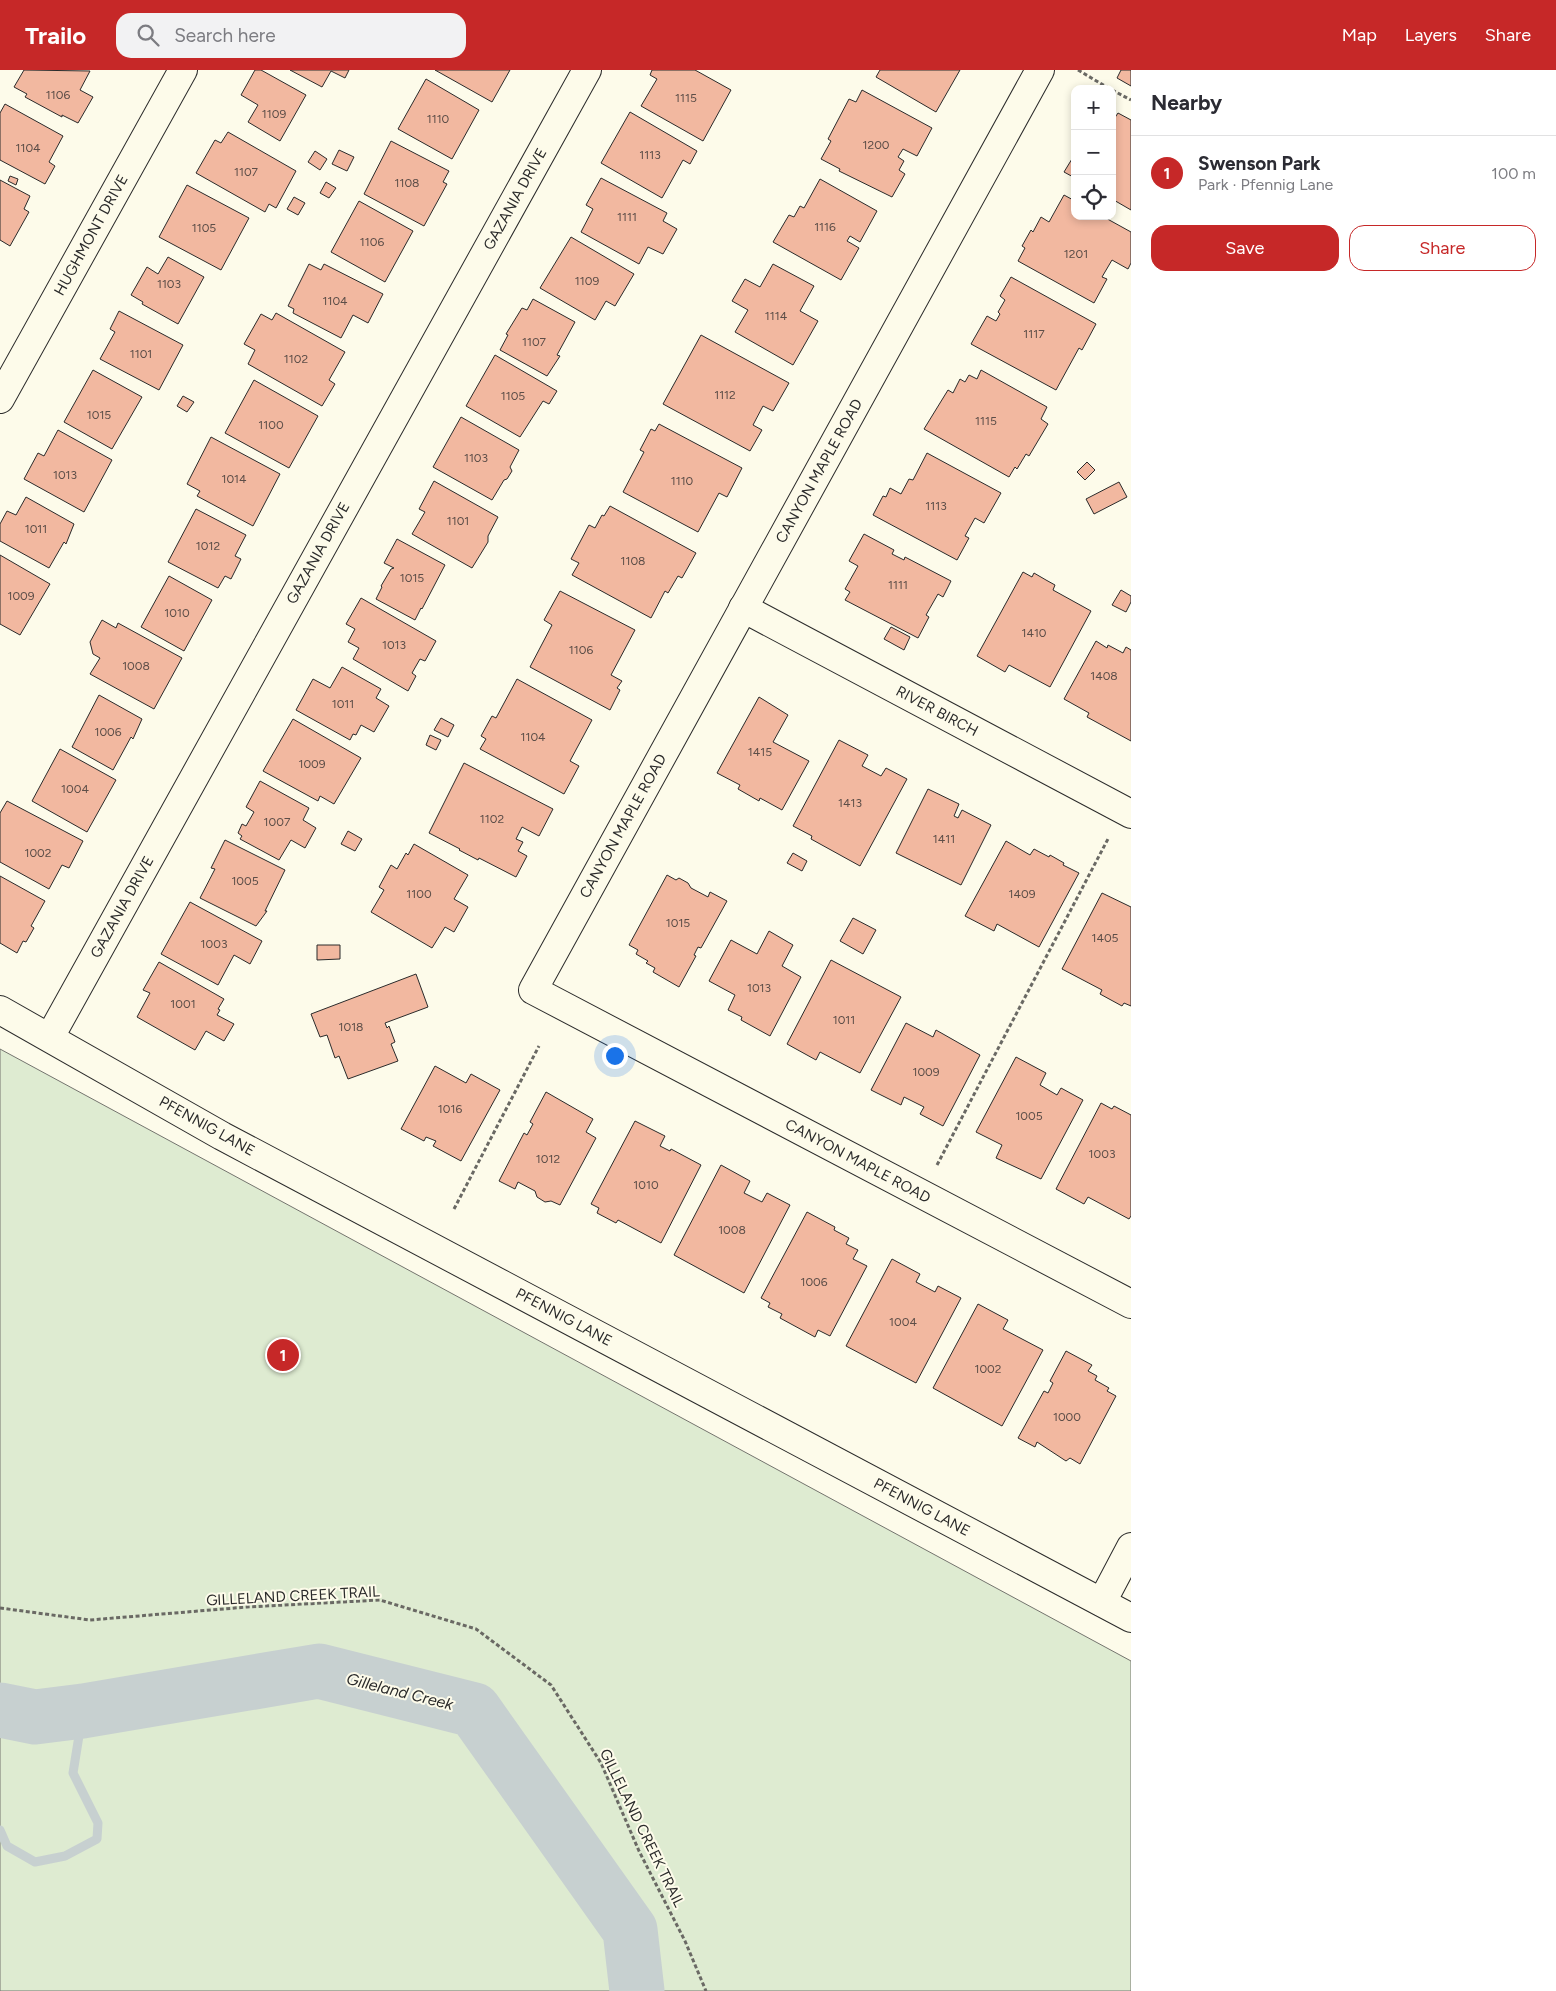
<!DOCTYPE html>
<html lang="en">
<head>
<meta charset="utf-8">
<style>
	body { margin:0; font-family:Figtree,sans-serif; background:#f2f2f3; color:#2b2b33 }
	.controls { position:absolute; right:15px; top:15px; display:grid; overflow:hidden; border-radius:10px; box-shadow:0 2px 8px #0003 }
	.controls button { width:45px; height:45px; display:grid; place-items:center; padding:0; border:0; border-bottom:1px solid #e1e1e2; background:#fff; color:#2b2b33; font:25px sans-serif }
	.you { position:absolute; left:614px; top:985px; width:18px; height:18px; margin:-12px; border:4px solid #fff; border-radius:50%; background:#1a73e8; box-shadow:0 0 0 8px #1a73e833 }
	.badge { display:grid; place-items:center; width:32px; height:32px; border-radius:50%; background:#c62828; color:#fff; font-size:16px; font-weight:700 }
	.pin { position:absolute; translate:-50% -50%; border:2px solid #fff; box-shadow:0 1px 5px #0006 }
	.list { margin:0; padding:0; list-style:none }
	h2 { display:flex; justify-content:space-between; align-items:center; height:65px; margin:0; padding:0 20px; font-size:21px }
	h2 small { font-size:16px; font-weight:400; color:#7c7c81 }
	.list li { display:grid; grid-template-columns:32px 1fr auto; gap:15px; align-items:center; box-sizing:border-box; height:75px; padding:0 20px; border-top:1px solid #e1e1e2 }
	.list b { display:block; font-size:19px; white-space:nowrap }
	.list p { margin:0; font-size:16px; white-space:nowrap; color:#7c7c81 }
	.list em { font-size:16px; font-style:normal; color:#7c7c81 }
	.actions { display:flex; gap:10px; padding:15px 20px }
	.actions a { flex:1; padding:11px 0; border:1px solid #c62828; border-radius:15px; text-align:center; font-size:18px; color:#c62828 }
	.actions .main { background:#c62828; color:#fff }
	.icon { flex:none; width:28px; height:28px; fill:none; stroke:currentColor; stroke-width:2; stroke-linecap:round; stroke-linejoin:round }
	.map { position:relative; flex:none; width:1131px; height:1921px; overflow:hidden }
	header { display:flex; align-items:center; gap:30px; box-sizing:border-box; height:70px; padding:0 25px; background:#c62828; color:#fff }
	header strong { font-size:24px }
	nav { display:flex; gap:28px; margin-inline-start:auto; font-size:18px }
	.search { width:350px; height:45px; background:#f2f2f3; display:flex; align-items:center; gap:12px; box-sizing:border-box; padding:0 18px; border-radius:15px; color:#7c7c81; font-size:19px }
	main { display:flex }
	aside { flex:1; background:#fff }
	.map>svg:first-child { display:block }
	.green { fill:#deebd1; stroke:#74746e }
	.lines { fill:none; stroke-linecap:round; stroke-linejoin:round }
	.stream { stroke:#c7d0d0; stroke-width:9 }
	.river { stroke:#c7d0d0; stroke-width:55 }
	.building { fill:#f2b8a0; stroke:#2b2b2b }
	.street-casing { stroke:#2b2b2b; stroke-width:30 }
	.secondary-casing { stroke:#2b2b2b; stroke-width:30 }
	.path { stroke:#6a6964; stroke-width:3; stroke-dasharray:4 2.5; stroke-linecap:butt }
	.street { stroke:#fdfbea; stroke-width:28 }
	.secondary { stroke:#fdfbea; stroke-width:28 }
	.labels { text-anchor:middle; stroke-width:4; stroke-linejoin:round; paint-order:stroke }
	.number-label { font-size:12px; fill:#5d4e48 }
	.street-label { font-size:15px; fill:#2b2b2b; stroke:#fdfbea }
	.water-label { font-size:16px; font-style:italic; fill:#2b2b2b; stroke:#fdfbea }
</style>
</head>
<body>
<header>
<strong>Trailo</strong>
<div class="search"><svg class="icon" aria-label="search" viewBox="0 0 24 24"><circle cx="10" cy="10" r="6"/><path d="M15 15l6 6"/></svg>Search here</div>
<nav><a>Map</a><a>Layers</a><a>Share</a></nav>
</header>
<main>
<div class="map">
<svg width="1131" height="1921" viewBox="0 0 1131 1921">
	<rect width="100%" height="100%" fill="#fdfbea"/>
	<path class="green" d="M0,979L1131,1591V1921H0Z"/>
	<g class="lines">
		<path class="stream" d="M0,1760L7,1776L35,1792L65,1786L97,1769L98,1753L73,1703L83,1641"/>
		<path class="river" d="M0,1640L35,1647L83,1641L319,1601L474,1640L630,1860L637,1921"/>
	</g>
	<g class="building">
		<path d="M24,0L90,1L80,20L93,27L78,53L62,45V47L25,27L27,24L14,17Z"/>
		<path d="M255,0H261L306,25L280,71L248,52L258,35L241,25Z"/>
		<path d="M290,0H349L345,8L331,1L322,17Z"/>
		<path d="M435,0H510L492,32Z"/>
		<path d="M652,0H695L731,20L703,71L641,36L657,9L650,5Z"/>
		<path d="M880,0H960L936,42L876,7Z"/>
		<path d="M1121,0H1131V16L1117,8Z"/>
		<path d="M426,9L479,40L452,89L398,59Z"/>
		<path d="M862,20L932,58L917,86L903,79L898,87L904,91L899,100L905,104L892,127L839,101L840,99L821,89L831,71L828,69L849,29L856,32Z"/>
		<path d="M5,34L63,66L49,92L55,96L45,114L0,90V43Z"/>
		<path d="M630,42L697,81L690,94L683,90L662,128L601,93Z"/>
		<path d="M1118,43L1131,50V140L1112,129V52Z"/>
		<path d="M228,62L296,101L276,138L269,134L265,142L196,103L215,70L221,73Z"/>
		<path d="M391,71L449,101L443,112L447,114L424,156L364,124Z"/>
		<path d="M339,80L354,87L347,101L332,94Z"/>
		<path d="M315,81L327,89L320,100L308,92Z"/>
		<path d="M1075,84V108L1064,102Z"/>
		<path d="M10,106L18,109L16,115L8,111Z"/>
		<path d="M601,108L667,143L663,151L677,159L663,184L648,177L639,194L581,162L593,139L586,135Z"/>
		<path d="M820,109L877,141L860,172L850,166L847,171L859,178L841,210L773,172L789,145L794,147L800,136L804,138Z"/>
		<path d="M0,110L30,126L24,139L29,142L10,176L0,170Z"/>
		<path d="M326,112L336,118L329,128L320,123Z"/>
		<path d="M187,115L249,148L221,200L159,167Z"/>
		<path d="M1064,125L1075,131V146H1102L1131,162V193L1128,199L1112,190L1102,207L1107,209L1094,233L1018,191L1025,178L1022,176L1031,160L1033,162L1041,147L1049,152Z"/>
		<path d="M294,127L305,133L298,145L287,139Z"/>
		<path d="M359,131L413,161L385,212L331,182Z"/>
		<path d="M571,167L634,204L615,236L606,231L595,250L540,218Z"/>
		<path d="M168,187L204,207L178,254L142,234L143,232L131,225L147,197L158,204Z"/>
		<path d="M309,194L321,200L324,194L383,224L368,253L353,245L341,268L293,243L294,239L288,236Z"/>
		<path d="M773,194L814,216L800,241L818,251L793,295L735,262L748,240L732,231L745,209L760,217Z"/>
		<path d="M1011,207L1096,254L1082,280L1079,278L1056,320L971,274L987,246L996,251L1000,244L998,242L1005,230L1000,226Z"/>
		<path d="M533,229L575,252L557,285L560,286L547,306L500,280L508,265L506,264L522,238L527,240Z"/>
		<path d="M119,241L183,275L159,320L100,289L115,262L110,259Z"/>
		<path d="M276,243L345,282L329,310L335,314L322,336L248,294L255,280L244,274L261,244L272,250Z"/>
		<path d="M701,265L789,313L773,341L763,336L753,355L762,360L750,381L663,334Z"/>
		<path d="M495,285L557,321L549,334L543,331L520,367L466,336Z"/>
		<path d="M93,300L142,327L112,379L64,352Z"/>
		<path d="M981,300L1047,337L1041,349L1048,354L1029,386L1026,384L1017,399L1015,397L1009,407L924,359L948,320L953,323L960,309L965,312L969,305L977,309Z"/>
		<path d="M254,310L318,346L289,398L225,363Z"/>
		<path d="M183,326L194,332L187,342L177,336Z"/>
		<path d="M461,347L519,380L510,397L512,401L507,409L504,410L492,430L433,397Z"/>
		<path d="M659,354L742,398L727,427L719,423L698,462L623,422L644,382L640,380L651,359L655,361Z"/>
		<path d="M58,360L112,390L84,442L24,409L38,383L44,386Z"/>
		<path d="M211,367L280,404L253,456L197,426L200,421L187,414Z"/>
		<path d="M927,383L1001,423L984,453L975,448L965,466L969,468L957,490L873,445L883,426L886,427L890,418L901,424L909,409L913,410Z"/>
		<path d="M1087,392L1095,400L1085,410L1077,402Z"/>
		<path d="M434,411L498,447L488,466V472L472,498L412,464L425,442L419,439Z"/>
		<path d="M1119,412L1127,427L1094,444L1086,429Z"/>
		<path d="M26,427L74,454L66,474L64,472L49,498L0,471V454L7,441L16,445Z"/>
		<path d="M610,436L696,483L682,508L678,506L668,523L665,521L651,548L572,505L579,493L571,489L589,455L595,458L602,445L604,446Z"/>
		<path d="M196,439L246,465L235,486L241,489L231,509L225,506L218,518L168,492Z"/>
		<path d="M864,464L894,480L892,484L904,490L905,487L951,511L943,527L938,524L926,545L929,547L918,568L845,530L850,522L845,519L858,496L849,491Z"/>
		<path d="M397,469L445,495L422,539L421,538L415,550L376,529L382,517L381,516L391,499L394,498L384,493Z"/>
		<path d="M0,485L50,514L20,565L0,554Z"/>
		<path d="M1023,502L1032,507L1034,503L1046,510L1055,515L1053,520L1091,541L1050,617L1009,595L1005,602L977,586Z"/>
		<path d="M169,506L212,530L184,581L141,557Z"/>
		<path d="M1121,520L1131,526V532L1126,542L1112,535Z"/>
		<path d="M560,521L635,560L611,605L622,611L617,618L620,620L610,640L530,597L552,555L544,550Z"/>
		<path d="M361,528L436,571L425,591L420,589L412,603L416,606L408,621L353,589L359,578L348,572L355,559L346,554Z"/>
		<path d="M102,550L116,558L118,553L182,588L154,639L90,604L100,588L93,584L90,572Z"/>
		<path d="M891,557L910,567L904,580L884,569Z"/>
		<path d="M1096,571L1107,578L1108,575L1123,583L1126,577L1131,580V671L1087,647L1089,643L1064,629Z"/>
		<path d="M342,597L381,619L376,628L389,636L374,662L361,655L356,665L353,664L350,670L296,640L313,609L330,618Z"/>
		<path d="M517,609L592,650L570,691L579,696L564,724L480,679L486,669L481,666L492,646L496,648Z"/>
		<path d="M99,625L142,649L133,669L131,667L113,700L72,677Z"/>
		<path d="M759,627L788,645L773,672L809,691L782,740L760,728L759,731L738,719L740,715L717,703Z"/>
		<path d="M441,648L454,655L448,667L434,660Z"/>
		<path d="M293,649L361,688L334,734L320,726L318,731L263,701Z"/>
		<path d="M430,665L441,670L436,680L426,675Z"/>
		<path d="M839,670L868,685L862,696L881,706L886,698L907,709L860,796L811,769L812,766L793,756Z"/>
		<path d="M60,679L116,710L87,762L32,731Z"/>
		<path d="M464,693L553,739L539,766L522,757L516,769L523,772L518,781L527,786L516,807L479,788L478,790L459,780L460,779L429,763Z"/>
		<path d="M260,711L309,738L303,750L316,758L305,778L291,770L279,790L240,769L242,766L238,763L242,754L246,756L254,742L246,737Z"/>
		<path d="M928,719L959,734L954,746L958,748L962,740L991,755L961,815L896,783Z"/>
		<path d="M7,731L83,771L69,798L62,795L49,819L0,792V743Z"/>
		<path d="M348,761L362,769L355,781L341,774Z"/>
		<path d="M225,770L285,800L265,841H267L256,856L200,828L215,799L211,798Z"/>
		<path d="M1006,771L1030,785L1034,779L1049,787L1050,785L1064,793L1063,795L1079,803L1039,877L997,854L994,861L965,846Z"/>
		<path d="M414,774L468,805L454,829L468,837L454,862L445,857L432,878L371,842L384,820L379,817L391,795L397,799L406,783L408,785Z"/>
		<path d="M793,783L807,791L802,801L787,793Z"/>
		<path d="M667,805L676,810L679,808L688,813L691,818L708,827L710,822L727,831L701,878L698,877L694,885L696,886L679,917L653,902L655,898L646,893L648,891L636,884L638,880L629,875Z"/>
		<path d="M0,806L45,831L31,856L34,858L26,872L23,871L17,883L0,873Z"/>
		<path d="M1102,823L1131,837V936L1124,933L1122,936L1100,924L1102,920L1062,899Z"/>
		<path d="M190,832L262,871L250,894L234,885L218,915L161,884Z"/>
		<path d="M853,848L876,860L863,884L840,871Z"/>
		<path d="M769,861L793,875L782,896L801,907L770,966L741,950L742,947L728,940L735,925L709,911L731,870L757,884Z"/>
		<path d="M317,875H340V889L317,890Z"/>
		<path d="M831,890L901,927L860,1003L820,982L816,990L787,974Z"/>
		<path d="M159,892L224,929L218,939L220,940L217,945L234,954L224,971L206,961L195,980L137,947L150,923L143,920Z"/>
		<path d="M416,904L428,937L385,953L387,958L389,956L395,972L391,974L398,991L348,1009L339,986L335,988L327,965L320,967L311,944Z"/>
		<path d="M906,953L933,967L936,960L980,985L943,1056L920,1044L924,1037L904,1027L901,1035L871,1020Z"/>
		<path d="M1016,987L1046,1003L1040,1015L1057,1025L1061,1018L1083,1030L1041,1109L996,1088L1002,1075L976,1062Z"/>
		<path d="M435,996L466,1013L471,1004L500,1020L461,1091L433,1076L436,1071L426,1067L424,1071L401,1059Z"/>
		<path d="M546,1022L593,1049L586,1062L596,1068L560,1135L551,1131L545,1132L537,1127L535,1121L518,1112L515,1119L499,1111L524,1063L527,1065L533,1054L530,1052Z"/>
		<path d="M1101,1033L1112,1039L1114,1036L1131,1045V1146L1129,1149L1088,1127L1084,1134L1056,1119Z"/>
		<path d="M635,1051L665,1066L660,1076L670,1081L671,1079L701,1095L661,1173L618,1150L616,1153L597,1143L599,1138L591,1134Z"/>
		<path d="M721,1095L750,1111L744,1123L762,1132L767,1123L790,1135L744,1223L674,1185Z"/>
		<path d="M807,1142L835,1157L834,1160L849,1168L846,1174L858,1180L853,1189L867,1196L830,1266L818,1260L815,1267L780,1248L782,1244L768,1237L770,1233L761,1228Z"/>
		<path d="M892,1189L920,1204L916,1212L935,1222L938,1216L961,1228L916,1313L846,1276Z"/>
		<path d="M978,1234L1008,1250L1003,1259L1043,1280L1002,1356L933,1318Z"/>
		<path d="M1066,1281L1092,1295L1088,1301L1097,1306L1095,1310L1109,1318L1107,1321L1116,1326L1080,1394L1070,1388L1066,1391L1037,1372L1035,1377L1018,1368L1044,1321L1048,1323L1053,1313L1050,1311Z"/>
	</g>
	<g class="lines">
		<g class="street-casing">
			<g id="street">
				<path d="M1040,0L533,920L1131,1234"/>
				<path d="M0,329L183,0"/>
				<path d="M743,538L1131,744"/>
				<path d="M50,967L587,0"/>
				<path d="M1102,1532L1131,1477"/>
			</g>
		</g>
		<g class="secondary-casing">
			<path id="secondary" d="M0,940L222,1066L1131,1548"/>
		</g>
		<g class="path">
			<path d="M1078,0L1110,19"/>
			<path d="M1112,20L1131,30"/>
			<path d="M937,1095L1109,767"/>
			<path d="M454,1139L539,976"/>
			<path d="M0,1538L90,1550L247,1537L380,1530L476,1559L551,1615L601,1693L639,1781L685,1871L706,1921"/>
		</g>
		<use href="#street" class="street"/>
		<use href="#secondary" class="secondary"/>
	</g>
	<g class="labels">
		<g class="number-label">
			<text x="58" y="29">1106</text>
			<text x="686" y="32">1115</text>
			<text x="274" y="48">1109</text>
			<text x="438" y="53">1110</text>
			<text x="876" y="79">1200</text>
			<text x="28" y="82">1104</text>
			<text x="650" y="89">1113</text>
			<text x="246" y="106">1107</text>
			<text x="407" y="117">1108</text>
			<text x="627" y="151">1111</text>
			<text x="825" y="161">1116</text>
			<text x="204" y="162">1105</text>
			<text x="372" y="176">1106</text>
			<text x="1076" y="188">1201</text>
			<text x="587" y="215">1109</text>
			<text x="169" y="218">1103</text>
			<text x="335" y="235">1104</text>
			<text x="776" y="250">1114</text>
			<text x="1034" y="268">1117</text>
			<text x="534" y="276">1107</text>
			<text x="141" y="288">1101</text>
			<text x="296" y="293">1102</text>
			<text x="725" y="329">1112</text>
			<text x="513" y="330">1105</text>
			<text x="99" y="349">1015</text>
			<text x="986" y="355">1115</text>
			<text x="271" y="359">1100</text>
			<text x="476" y="392">1103</text>
			<text x="65" y="409">1013</text>
			<text x="234" y="413">1014</text>
			<text x="682" y="415">1110</text>
			<text x="936" y="440">1113</text>
			<text x="458" y="455">1101</text>
			<text x="36" y="463">1011</text>
			<text x="208" y="480">1012</text>
			<text x="633" y="495">1108</text>
			<text x="412" y="512">1015</text>
			<text x="898" y="519">1111</text>
			<text x="21" y="530">1009</text>
			<text x="177" y="547">1010</text>
			<text x="1034" y="567">1410</text>
			<text x="394" y="579">1013</text>
			<text x="581" y="584">1106</text>
			<text x="136" y="600">1008</text>
			<text x="1104" y="610">1408</text>
			<text x="343" y="638">1011</text>
			<text x="108" y="666">1006</text>
			<text x="533" y="671">1104</text>
			<text x="760" y="686">1415</text>
			<text x="312" y="698">1009</text>
			<text x="75" y="723">1004</text>
			<text x="850" y="737">1413</text>
			<text x="492" y="753">1102</text>
			<text x="277" y="756">1007</text>
			<text x="944" y="773">1411</text>
			<text x="38" y="787">1002</text>
			<text x="245" y="815">1005</text>
			<text x="419" y="828">1100</text>
			<text x="1022" y="828">1409</text>
			<text x="678" y="857">1015</text>
			<text x="1105" y="872">1405</text>
			<text x="214" y="878">1003</text>
			<text x="759" y="922">1013</text>
			<text x="183" y="938">1001</text>
			<text x="844" y="954">1011</text>
			<text x="351" y="961">1018</text>
			<text x="926" y="1006">1009</text>
			<text x="450" y="1043">1016</text>
			<text x="1029" y="1050">1005</text>
			<text x="1102" y="1088">1003</text>
			<text x="548" y="1093">1012</text>
			<text x="646" y="1119">1010</text>
			<text x="732" y="1164">1008</text>
			<text x="814" y="1216">1006</text>
			<text x="903" y="1256">1004</text>
			<text x="988" y="1303">1002</text>
			<text x="1067" y="1351">1000</text>
		</g>
		<g class="street-label">
			<text transform="translate(515 129) rotate(-61)" y="5">GAZANIA DRIVE</text>
			<text transform="translate(91 165) rotate(-61)" y="5">HUGHMONT DRIVE</text>
			<text transform="translate(819 401) rotate(-61)" y="5">CANYON MAPLE ROAD</text>
			<text transform="translate(318 483) rotate(-61)" y="5">GAZANIA DRIVE</text>
			<text transform="translate(937 641) rotate(28)" y="5">RIVER BIRCH</text>
			<text transform="translate(623 756) rotate(-61)" y="5">CANYON MAPLE ROAD</text>
			<text transform="translate(122 837) rotate(-61)" y="5">GAZANIA DRIVE</text>
			<text transform="translate(207 1056) rotate(29)" y="5">PFENNIG LANE</text>
			<text transform="translate(858 1091) rotate(28)" y="5">CANYON MAPLE ROAD</text>
			<text transform="translate(564 1247) rotate(28)" y="5">PFENNIG LANE</text>
			<text transform="translate(922 1437) rotate(28)" y="5">PFENNIG LANE</text>
			<text transform="translate(293 1526) rotate(-3)" y="5">GILLELAND CREEK TRAIL</text>
			<text transform="translate(642 1758) rotate(64)" y="5">GILLELAND CREEK TRAIL</text>
		</g>
		<g class="water-label">
			<text transform="translate(400 1621) rotate(14)" y="6">Gilleland Creek</text>
		</g>
	</g>
</svg>
<div class="controls">
<button>+</button>
<button>−</button>
<button><svg class="icon" aria-label="locate" viewBox="0 0 24 24"><circle cx="12" cy="12" r="6"/><path d="M12 2v4M12 18v4M2 12h4M18 12h4"/></svg></button>
</div>
<div class="you"></div>
<div class="pin badge" style="left:283px;top:1285px">1</div>
</div>
<aside>
<h2>Nearby<small></small></h2>
<ul class="list">
<li><span class="badge">1</span><div><b>Swenson Park</b><p>Park · Pfennig Lane</p></div><em>100 m</em></li>
</ul>
<div class="actions"><a class="main">Save</a><a>Share</a></div>
</aside>
</main>
</body>
</html>
